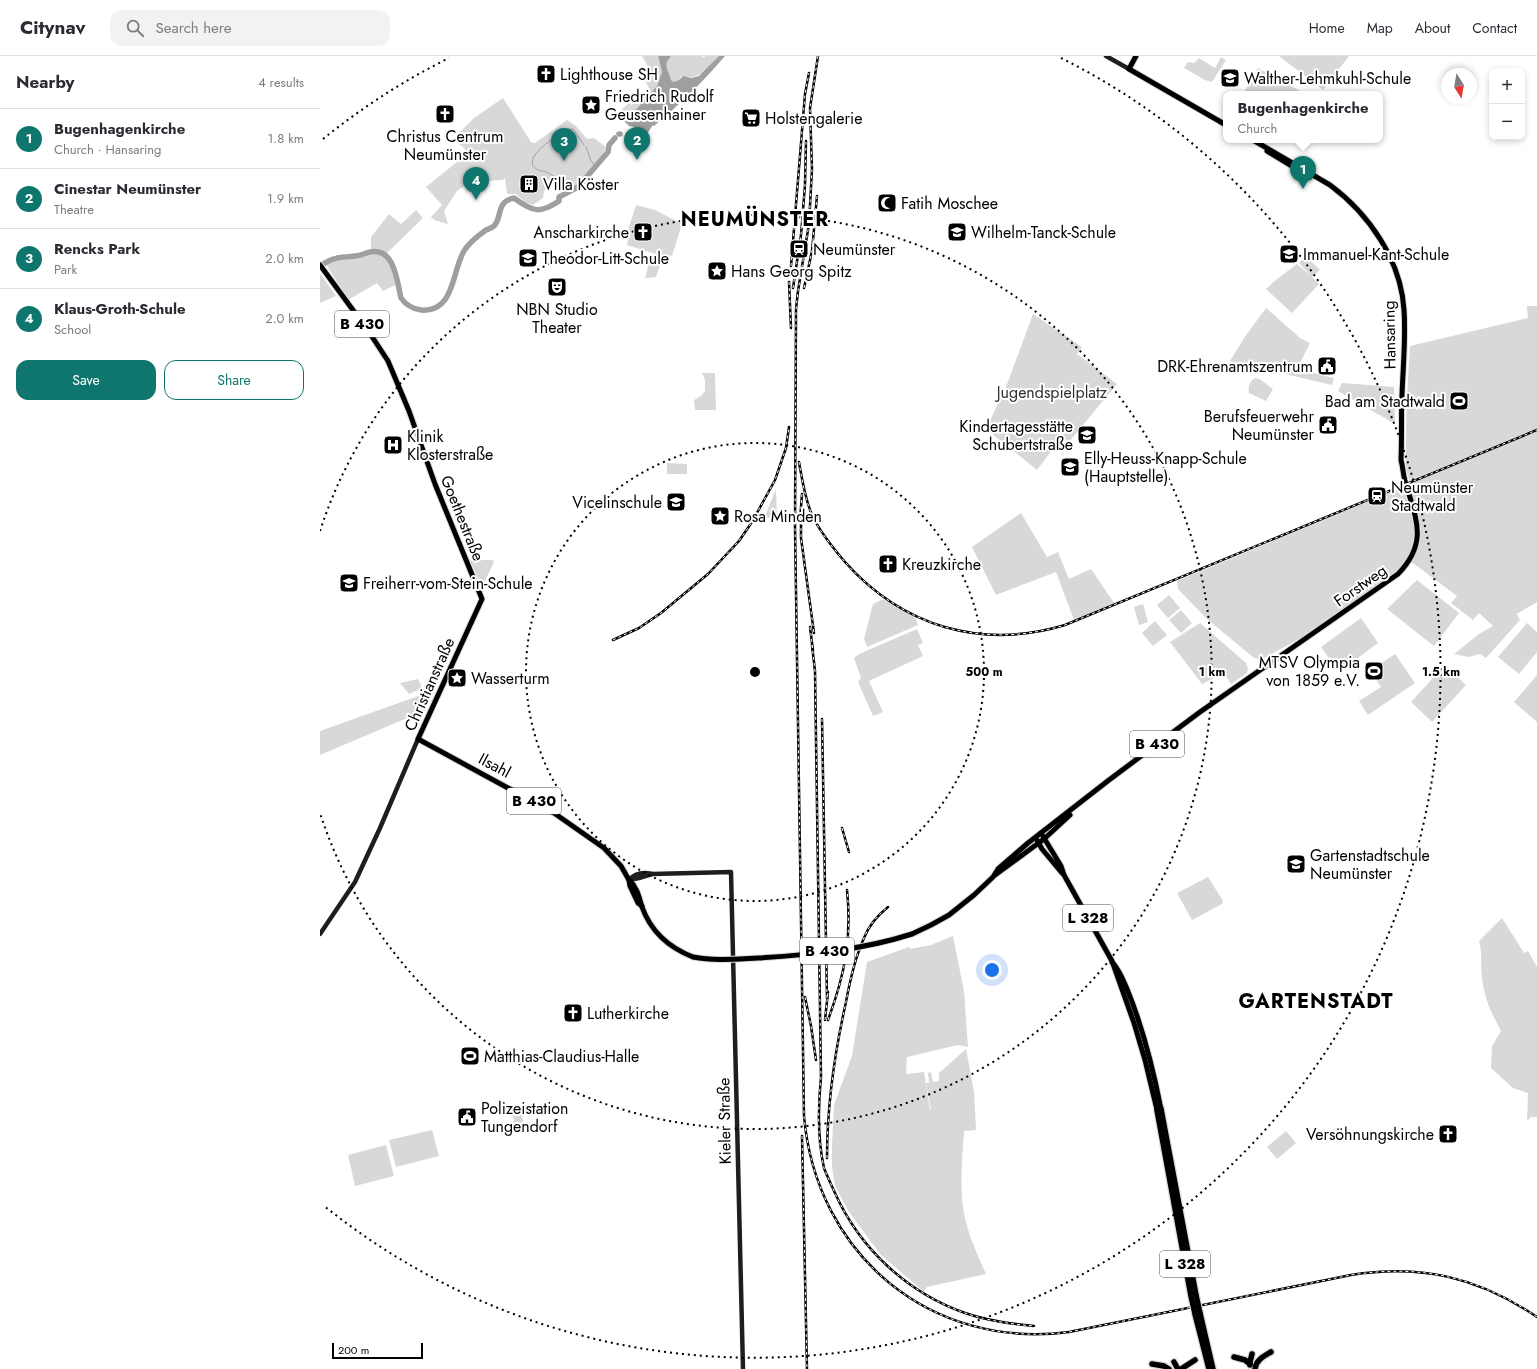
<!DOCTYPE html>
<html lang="en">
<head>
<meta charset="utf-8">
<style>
	body { margin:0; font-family:Jost,sans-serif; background:#f2f2f3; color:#2b2b33 }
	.controls { position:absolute; right:12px; top:12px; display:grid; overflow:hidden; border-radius:8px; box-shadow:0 2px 6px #0003 }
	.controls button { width:36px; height:36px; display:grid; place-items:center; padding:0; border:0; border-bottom:1px solid #e1e1e2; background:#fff; color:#2b2b33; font:20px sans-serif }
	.compass { position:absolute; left:1121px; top:12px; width:36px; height:36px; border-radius:50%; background:#fff; box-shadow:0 2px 6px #0003; rotate:169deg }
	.scale { position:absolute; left:12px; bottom:10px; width:91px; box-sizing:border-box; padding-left:4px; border:2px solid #000; border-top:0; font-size:11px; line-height:14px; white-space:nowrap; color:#000; -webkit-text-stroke:3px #fff; paint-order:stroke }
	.you { position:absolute; left:672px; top:914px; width:14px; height:14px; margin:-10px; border:3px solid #fff; border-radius:50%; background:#1a73e8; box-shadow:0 0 0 6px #1a73e833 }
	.badge { display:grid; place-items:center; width:26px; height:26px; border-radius:50%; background:#0f766e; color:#fff; font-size:13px; font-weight:700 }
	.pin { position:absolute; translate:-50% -33px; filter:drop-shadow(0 1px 2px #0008) }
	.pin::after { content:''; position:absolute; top:21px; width:14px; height:12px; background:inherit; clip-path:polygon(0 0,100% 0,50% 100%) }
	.popup { position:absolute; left:903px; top:35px; width:160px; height:52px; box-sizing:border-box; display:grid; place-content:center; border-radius:8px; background:#fff; filter:drop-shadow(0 1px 3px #0005); font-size:13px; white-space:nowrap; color:#7c7c81 }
	.popup b { font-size:15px; color:#2b2b33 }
	.popup::after { content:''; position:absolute; left:50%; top:100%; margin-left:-8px; border:8px solid transparent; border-top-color:#fff }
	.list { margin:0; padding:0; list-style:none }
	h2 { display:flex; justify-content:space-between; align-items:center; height:52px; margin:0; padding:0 16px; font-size:17px }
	h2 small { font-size:13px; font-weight:400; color:#7c7c81 }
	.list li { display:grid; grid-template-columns:26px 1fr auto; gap:12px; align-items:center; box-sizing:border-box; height:60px; padding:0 16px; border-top:1px solid #e1e1e2 }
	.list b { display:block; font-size:15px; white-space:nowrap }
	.list p { margin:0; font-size:13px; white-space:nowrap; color:#7c7c81 }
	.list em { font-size:13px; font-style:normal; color:#7c7c81 }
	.actions { display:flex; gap:8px; padding:12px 16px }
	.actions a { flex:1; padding:9px 0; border:1px solid #0f766e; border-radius:12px; text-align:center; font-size:14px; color:#0f766e }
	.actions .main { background:#0f766e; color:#fff }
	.icon { flex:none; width:22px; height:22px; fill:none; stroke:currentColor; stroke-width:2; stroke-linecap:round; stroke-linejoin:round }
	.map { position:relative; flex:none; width:1217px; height:1313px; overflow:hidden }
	header { display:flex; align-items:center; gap:24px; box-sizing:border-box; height:56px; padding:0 20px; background:#fff; border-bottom:1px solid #e1e1e2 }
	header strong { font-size:19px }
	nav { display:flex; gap:22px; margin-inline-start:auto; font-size:14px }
	.search { width:280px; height:36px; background:#f2f2f3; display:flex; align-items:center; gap:10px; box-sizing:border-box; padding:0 14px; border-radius:12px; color:#7c7c81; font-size:15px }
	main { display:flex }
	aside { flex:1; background:#fff }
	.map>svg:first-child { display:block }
	.green { fill:#d8d8d8 }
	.water { fill:#9f9f9f }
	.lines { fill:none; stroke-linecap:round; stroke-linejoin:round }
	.stream { stroke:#9f9f9f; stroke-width:1 }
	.river { stroke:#9f9f9f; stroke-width:5.5 }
	.primary-casing { stroke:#dbdbdb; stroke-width:7 }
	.trunk-casing { stroke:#dbdbdb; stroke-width:8 }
	.secondary { stroke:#1e1e1e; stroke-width:4.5 }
	.primary { stroke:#000; stroke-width:5 }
	.trunk { stroke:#000; stroke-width:5.5 }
	.rail-casing { stroke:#000; stroke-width:2.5 }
	.rail { stroke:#fff; stroke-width:1; stroke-dasharray:3; stroke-linecap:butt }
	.primary-bridge-casing { stroke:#dbdbdb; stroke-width:7; stroke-linecap:butt }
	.trunk-bridge-casing { stroke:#dbdbdb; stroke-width:8; stroke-linecap:butt }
	.primary-bridge { stroke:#000; stroke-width:5 }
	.trunk-bridge { stroke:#000; stroke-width:5.5 }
	.ring { fill:none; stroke:#000; stroke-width:2; stroke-dasharray:2 4 }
	.labels { text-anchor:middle; stroke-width:4; stroke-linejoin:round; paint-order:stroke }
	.shield { fill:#fff; stroke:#4c4c4c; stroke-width:1 }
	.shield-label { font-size:15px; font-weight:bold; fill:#000 }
	.poi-label { font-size:16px; fill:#000; stroke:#fff; text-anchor:start }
	.street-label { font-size:16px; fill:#000; stroke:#fff }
	.park-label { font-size:16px; fill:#2f2f2f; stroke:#fff }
	.district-label { font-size:20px; font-weight:bold; letter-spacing:1px; fill:#000; stroke:#fff }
	.centre { fill:#000; stroke:#fff; stroke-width:2 }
	.ring-label { font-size:12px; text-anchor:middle; font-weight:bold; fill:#000; stroke:#fff; stroke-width:4; stroke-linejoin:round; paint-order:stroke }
</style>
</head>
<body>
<header>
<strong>Citynav</strong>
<div class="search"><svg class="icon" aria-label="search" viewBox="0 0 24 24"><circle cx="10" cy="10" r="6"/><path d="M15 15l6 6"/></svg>Search here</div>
<nav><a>Home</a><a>Map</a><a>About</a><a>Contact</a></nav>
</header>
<main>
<aside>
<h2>Nearby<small>4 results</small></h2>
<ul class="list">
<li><span class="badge">1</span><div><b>Bugenhagenkirche</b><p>Church · Hansaring</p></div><em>1.8 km</em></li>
<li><span class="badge">2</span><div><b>Cinestar Neumünster</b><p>Theatre</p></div><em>1.9 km</em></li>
<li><span class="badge">3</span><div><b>Rencks Park</b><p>Park</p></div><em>2.0 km</em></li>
<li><span class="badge">4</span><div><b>Klaus-Groth-Schule</b><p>School</p></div><em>2.0 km</em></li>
</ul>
<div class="actions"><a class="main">Save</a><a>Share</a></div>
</aside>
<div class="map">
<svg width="1217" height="1313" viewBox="0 0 1217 1313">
	<rect width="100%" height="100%" fill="#fff"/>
	<g class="green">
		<path d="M322,0H338L342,16L337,30L305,66L303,64L305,62L299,56L309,47L311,49L330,34L324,23L323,17L330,14Z"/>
		<path d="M351,0H382L384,2L385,0H399C386,14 381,23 361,21C358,24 356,27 351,24C350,19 345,12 347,6C348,4 350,2 351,0Z"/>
		<path d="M959,0H1029L1003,34Z"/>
		<path d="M901,1L906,4L892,26L885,24L864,12L868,6L874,7L879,2L895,12Z"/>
		<path d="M938,12L980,35L978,38H923Z"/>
		<path d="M183,42L211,86L215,87L247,64L256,70L266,82L268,83L274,82L286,91C278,110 263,129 243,136L237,124L224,135L223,142L213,149L205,146L196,138H187L185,122L183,124L167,125L161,123L151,125L137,135L124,155L128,168L114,164L111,161L122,149L106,131L148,97L142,90L132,84L154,62Z"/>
		<path d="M316,149L335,154L362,168L352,200L350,199L349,202L307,189L310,175L308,174Z"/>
		<path d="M96,154L103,162L68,196L65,198L71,204L78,228L63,235L57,227L28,244L4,205L18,199H37L51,194V181L69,158L81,168Z"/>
		<path d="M986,200L1000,214L992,221L999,228L972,257L946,233L957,223L977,208L991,220L979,207Z"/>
		<path d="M330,203L341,206L336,221L325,222Z"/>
		<path d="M0,217L16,240L0,247Z"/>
		<path d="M1207,250H1217V373L1090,425C1084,413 1086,397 1086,383C1086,352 1088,321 1090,290L1208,262Z"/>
		<path d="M946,252L980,282L990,287L977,313L1014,322L1012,329L910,305L924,282Z"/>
		<path d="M713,258L762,291L757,298L797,328L749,386L742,381L717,414L666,373L686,331Z"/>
		<path d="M382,317H395L396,354H375L374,344L381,340L385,335V324Z"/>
		<path d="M935,322L940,323L953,333L946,345L929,337C928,331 929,326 935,322Z"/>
		<path d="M1022,327L1074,331L1075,368L1018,335Z"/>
		<path d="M1217,375V546L1197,558L1200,564L1166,602L1160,598L1149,601L1134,598L1159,578L1173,570L1159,557L1153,564L1131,547L1137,540L1093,507L1084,508L1073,519L990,577L944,602L939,603L934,602L887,563L858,533L857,525Z"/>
		<path d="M347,407L367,408V418H347Z"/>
		<path d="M456,433L457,461L440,462L441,460H445Z"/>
		<path d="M701,457L727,501L738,496L749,523L771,513L794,547L754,564L736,516L676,539L652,491Z"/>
		<path d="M151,504H172L174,506L162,531L150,505Z"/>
		<path d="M1097,524L1139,557L1114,590L1067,553Z"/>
		<path d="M849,539L860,552L848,562L837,549Z"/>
		<path d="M563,543L595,561L598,569L547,591L544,583L553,548Z"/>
		<path d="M823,548L828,566L819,569L814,551Z"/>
		<path d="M861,554L872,567L861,577L849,564Z"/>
		<path d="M1041,562L1058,587L1019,616L1001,591Z"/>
		<path d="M835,565L847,579L833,590L822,577Z"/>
		<path d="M880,567L926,607L928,612L927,617L911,628L904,617L882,628L850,586Z"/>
		<path d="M1207,567L1217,576V596L1199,618L1178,601Z"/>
		<path d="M597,573L603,587L598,589L603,600L549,625L563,656L553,660L538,626L541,622L534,602L539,598Z"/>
		<path d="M1075,598L1095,627L1048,659L1039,645L1061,631L1050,615Z"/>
		<path d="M1125,609L1146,629L1112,666L1091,646Z"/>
		<path d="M1217,619V666L1194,646Z"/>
		<path d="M98,623L102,632L89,638L80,627Z"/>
		<path d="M115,634L106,654L0,699V675Z"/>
		<path d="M888,821L903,845L902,848L872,864L857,837Z"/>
		<path d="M1182,862L1204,897L1208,895L1217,911V1061H1211L1207,1065L1208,1037L1193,1032L1171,1012L1172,990L1181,975C1171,956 1165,945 1162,922C1160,909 1163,897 1159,885Z"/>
		<path d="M633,880L644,935L648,991L638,989L587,1001L586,1017L587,1018L604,1016L610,1054H611L606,1027H609L608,1017L611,1016L613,1026L619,1025V1017L646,993L654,1036L656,1074L644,1075V1077C642,1101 640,1126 643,1151C646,1174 657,1198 666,1218L607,1231L604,1236L561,1199L529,1156L515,1130L512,1111V1088L514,1049L532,1000L547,906L589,891L590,893L611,889Z"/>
		<path d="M200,1054L204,1067L187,1073V1072L191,1071L189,1068L193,1066L194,1064L191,1057Z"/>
		<path d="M112,1074L119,1100L76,1111L69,1084Z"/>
		<path d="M966,1075L976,1087L957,1103L947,1091Z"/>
		<path d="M66,1089L74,1120L35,1130L28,1099Z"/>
	</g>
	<path class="water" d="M338,0H351C350,2 348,4 347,6C345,12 350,18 351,24C356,28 359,23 364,20L371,22L379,20L399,0H405C383,26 360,48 334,70L333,69L324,82L321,79L318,72L309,70L305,66L337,30L342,16Z"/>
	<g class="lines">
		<g class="stream">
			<path d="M266,91L271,105L274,108"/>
			<path d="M244,134C240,125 234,119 224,115C222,115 220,115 218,114C197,103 240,78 248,73H253L264,89"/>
		</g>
		<g class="river">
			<path d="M299,78H300"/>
			<path d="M0,210C15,200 19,202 35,200C41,200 45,197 50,196C75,191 77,226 81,242C86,249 93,253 101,254C135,257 132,214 144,195C148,188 159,179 166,174C168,173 172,172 174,170C183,161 175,146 194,142C213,156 220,158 239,145V141L258,131L288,96L289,89L295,82"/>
		</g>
		<g class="primary-casing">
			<g id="primary">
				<path d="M816,0L809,13L906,69"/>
				<path d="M947,95L990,121"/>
				<path d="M0,209L49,276L68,305L89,355L115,428L162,543L98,683L234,757L284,792L301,810L309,824L310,830L318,847L322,850"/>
				<path d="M721,777L741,810L744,819L792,905L814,967L825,1004L837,1054"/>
				<path d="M717,784L722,793L742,817"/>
				<path d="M675,819L724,783L750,759"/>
				<path d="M309,824C317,831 319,841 322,851C331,876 350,892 373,901"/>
				<path d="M592,878L611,869L629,859L654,839L673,821L678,813L708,787L789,724L880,656L1078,518C1109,486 1096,463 1085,425C1083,418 1083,411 1081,404C1082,382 1081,361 1082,339C1083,311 1086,282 1084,254C1081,204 1049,158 1010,129L933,84"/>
				<path d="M792,906C799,913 803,924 807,933C823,972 833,1012 841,1053"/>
			</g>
		</g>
		<g class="trunk-casing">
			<g id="trunk">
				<path d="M841,1053L876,1239"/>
				<path d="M837,1054L871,1240"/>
				<path d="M880,1257L893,1313"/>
				<path d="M875,1258L889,1313"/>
				<path d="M914,1301L925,1304L930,1308"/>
				<path d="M854,1306L858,1313"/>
				<path d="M832,1308L844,1310L849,1313"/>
				<path d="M930,1309V1306L932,1298"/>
				<path d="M861,1313L875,1304"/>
				<path d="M935,1313C936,1304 944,1300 951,1296"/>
			</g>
		</g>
		<g class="secondary">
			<path d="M786,0L809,13"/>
			<path d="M309,824C315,817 324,816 332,818L411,816L423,1313"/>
			<path d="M309,824L319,822L332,818"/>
			<path d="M0,878L35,826L60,772L98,683"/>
		</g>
		<use href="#primary" class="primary"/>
		<use href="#trunk" class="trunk"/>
		<g class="rail-casing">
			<g id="rail">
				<path d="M498,0L490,52L492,113L489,168L478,235L476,253L475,471L484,1060C496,1199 611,1294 749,1276L1031,1219C1101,1208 1158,1221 1217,1261"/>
				<path d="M471,210L485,38L489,17"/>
				<path d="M469,226L471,272"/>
				<path d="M473,232L481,179L485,129L486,85"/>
				<path d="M484,232L492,195L497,140"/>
				<path d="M479,406C482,423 485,443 492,459C500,476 513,492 525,506C583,571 662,594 745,569L1217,374"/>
				<path d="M481,460V482L494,577"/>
				<path d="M480,465L482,438"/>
				<path d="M490,571L493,595"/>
				<path d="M293,584L319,572L341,557L388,518L419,485L432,466L455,424L466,392L469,371"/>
				<path d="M492,589L495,615L501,1021C498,1051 497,1081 504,1112C507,1120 511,1128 515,1137C540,1193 588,1237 645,1257C668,1265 691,1268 714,1270"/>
				<path d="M502,663L507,942"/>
				<path d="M522,772L529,796"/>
				<path d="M485,941L491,970L496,1004"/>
				<path d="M505,964L508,936"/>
				<path d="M508,964C525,918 532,883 527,834"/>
				<path d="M482,1080L487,1313"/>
				<path d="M507,1102C507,1052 515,995 526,946C530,924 535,902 544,882C549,869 558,859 568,851"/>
			</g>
		</g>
		<use href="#rail" class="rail"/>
		<g class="primary-bridge-casing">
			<path id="primary-bridge" d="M373,901C394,905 416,903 438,902C489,899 542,894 592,878"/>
		</g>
		<g class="trunk-bridge-casing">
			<g id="trunk-bridge">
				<path d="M876,1239L880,1257"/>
				<path d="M871,1240L875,1258"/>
			</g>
		</g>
		<use href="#primary-bridge" class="primary-bridge"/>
		<use href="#trunk-bridge" class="trunk-bridge"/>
	</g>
	<g class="ring">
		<circle cx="435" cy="616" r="229"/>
		<path d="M0 475A457 457 0 1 1 0 757"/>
		<path d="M3 83A686 686 0 0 1 129 2M741 2A686 686 0 1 1 3 1149"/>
	</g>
	<defs>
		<g id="church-square" transform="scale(1)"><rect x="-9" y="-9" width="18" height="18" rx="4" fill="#000" stroke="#fff"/><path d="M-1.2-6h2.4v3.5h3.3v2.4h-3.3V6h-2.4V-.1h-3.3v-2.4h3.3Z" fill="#fff"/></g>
		<g id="school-square" transform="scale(1)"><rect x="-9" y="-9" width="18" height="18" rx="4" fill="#000" stroke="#fff"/><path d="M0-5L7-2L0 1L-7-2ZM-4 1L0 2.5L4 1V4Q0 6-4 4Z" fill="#fff"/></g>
		<g id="sight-square" transform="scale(1)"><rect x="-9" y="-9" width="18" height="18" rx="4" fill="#000" stroke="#fff"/><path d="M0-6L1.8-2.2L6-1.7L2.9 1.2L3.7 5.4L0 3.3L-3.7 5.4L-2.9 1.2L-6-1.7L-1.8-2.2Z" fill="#fff"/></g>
		<g id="supermarket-square" transform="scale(1)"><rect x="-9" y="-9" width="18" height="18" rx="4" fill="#000" stroke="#fff"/><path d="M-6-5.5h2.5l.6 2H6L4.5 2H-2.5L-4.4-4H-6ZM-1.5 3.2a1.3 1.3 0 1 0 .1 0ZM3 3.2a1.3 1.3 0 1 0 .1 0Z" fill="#fff"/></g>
		<g id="building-square" transform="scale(1)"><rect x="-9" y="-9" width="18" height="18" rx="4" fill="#000" stroke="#fff"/><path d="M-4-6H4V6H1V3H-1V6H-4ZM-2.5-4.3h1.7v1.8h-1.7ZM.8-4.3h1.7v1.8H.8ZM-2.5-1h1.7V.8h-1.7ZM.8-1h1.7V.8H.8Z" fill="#fff"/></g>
		<g id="mosque-square" transform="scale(1)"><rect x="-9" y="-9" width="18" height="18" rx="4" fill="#000" stroke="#fff"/><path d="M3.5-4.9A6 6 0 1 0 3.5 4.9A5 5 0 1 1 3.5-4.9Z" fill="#fff"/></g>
		<g id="station-square" transform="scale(1)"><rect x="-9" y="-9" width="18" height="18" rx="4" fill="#000" stroke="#fff"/><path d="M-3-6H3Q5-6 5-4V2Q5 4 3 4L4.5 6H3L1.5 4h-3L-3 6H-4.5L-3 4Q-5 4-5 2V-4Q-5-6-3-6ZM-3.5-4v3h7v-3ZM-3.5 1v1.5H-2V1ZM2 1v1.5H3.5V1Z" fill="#fff"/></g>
		<g id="theatre-square" transform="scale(1)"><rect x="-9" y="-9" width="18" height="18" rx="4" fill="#000" stroke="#fff"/><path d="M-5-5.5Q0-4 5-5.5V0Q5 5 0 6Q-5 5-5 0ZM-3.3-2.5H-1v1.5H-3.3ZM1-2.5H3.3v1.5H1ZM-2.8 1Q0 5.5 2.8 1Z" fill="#fff"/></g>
		<g id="civic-square" transform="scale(1)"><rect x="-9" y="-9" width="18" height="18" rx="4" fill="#000" stroke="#fff"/><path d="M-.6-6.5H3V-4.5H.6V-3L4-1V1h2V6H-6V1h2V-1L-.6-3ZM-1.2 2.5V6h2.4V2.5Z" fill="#fff"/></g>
		<g id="stadium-square" transform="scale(1)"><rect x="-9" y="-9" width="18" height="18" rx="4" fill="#000" stroke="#fff"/><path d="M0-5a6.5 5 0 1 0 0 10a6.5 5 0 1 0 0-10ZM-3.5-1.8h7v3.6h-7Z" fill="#fff"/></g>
		<g id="hospital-square" transform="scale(1)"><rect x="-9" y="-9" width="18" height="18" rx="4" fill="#000" stroke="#fff"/><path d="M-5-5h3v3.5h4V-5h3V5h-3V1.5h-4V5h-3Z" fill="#fff"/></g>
	</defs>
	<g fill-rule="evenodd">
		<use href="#church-square" x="226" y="18"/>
		<use href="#school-square" x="910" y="22"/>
		<use href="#sight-square" x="271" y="49"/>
		<use href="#church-square" x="125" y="58"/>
		<use href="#supermarket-square" x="431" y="62"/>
		<use href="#building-square" x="209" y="128"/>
		<use href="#mosque-square" x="567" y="147"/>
		<use href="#church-square" x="323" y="176"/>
		<use href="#school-square" x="637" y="176"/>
		<use href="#station-square" x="479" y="193"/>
		<use href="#school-square" x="969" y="198"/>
		<use href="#school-square" x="208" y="202"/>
		<use href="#sight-square" x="397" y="215"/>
		<use href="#theatre-square" x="237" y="231"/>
		<use href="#civic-square" x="1007" y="310"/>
		<use href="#stadium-square" x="1139" y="345"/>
		<use href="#civic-square" x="1008" y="369"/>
		<use href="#school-square" x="767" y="379"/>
		<use href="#hospital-square" x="73" y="389"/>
		<use href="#school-square" x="750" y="411"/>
		<use href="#station-square" x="1057" y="440"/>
		<use href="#school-square" x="356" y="446"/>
		<use href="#sight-square" x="400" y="460"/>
		<use href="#church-square" x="568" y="508"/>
		<use href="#school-square" x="29" y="527"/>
		<use href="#stadium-square" x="1054" y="615"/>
		<use href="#sight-square" x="137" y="622"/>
		<use href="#school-square" x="976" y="808"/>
		<use href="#church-square" x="253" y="957"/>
		<use href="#stadium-square" x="150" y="1000"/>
		<use href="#civic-square" x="147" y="1061"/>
		<use href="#church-square" x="1128" y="1078"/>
	</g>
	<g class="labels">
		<g class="shield">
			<rect x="15" y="255" width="54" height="26" rx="3"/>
			<rect x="810" y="675" width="54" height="26" rx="3"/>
			<rect x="187" y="732" width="54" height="26" rx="3"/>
			<rect x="743" y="849" width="50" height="26" rx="3"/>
			<rect x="480" y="882" width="54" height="26" rx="3"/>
			<rect x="840" y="1195" width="50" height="26" rx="3"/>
		</g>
		<g class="shield-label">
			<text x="42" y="273">B 430</text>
			<text x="837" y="693">B 430</text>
			<text x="214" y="750">B 430</text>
			<text x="768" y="867">L 328</text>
			<text x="507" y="900">B 430</text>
			<text x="865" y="1213">L 328</text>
		</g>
		<g class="poi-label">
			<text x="240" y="24">Lighthouse SH</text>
			<text x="924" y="28">Walther-Lehmkuhl-Schule</text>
			<text x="285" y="46">Friedrich Rudolf<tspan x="285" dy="18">Geussenhainer</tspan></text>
			<text x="445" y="68">Holstengalerie</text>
			<text x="125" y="86" text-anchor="middle">Christus Centrum<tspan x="125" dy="18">Neumünster</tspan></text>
			<text x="223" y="134">Villa Köster</text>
			<text x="581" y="153">Fatih Moschee</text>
			<text x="309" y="182" text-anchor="end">Anscharkirche</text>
			<text x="651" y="182">Wilhelm-Tanck-Schule</text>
			<text x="493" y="199">Neumünster</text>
			<text x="983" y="204">Immanuel-Kant-Schule</text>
			<text x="222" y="208">Theodor-Litt-Schule</text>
			<text x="411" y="221">Hans Georg Spitz</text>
			<text x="237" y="259" text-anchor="middle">NBN Studio<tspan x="237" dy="18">Theater</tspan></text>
			<text x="993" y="316" text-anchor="end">DRK-Ehrenamtszentrum</text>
			<text x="1125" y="351" text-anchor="end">Bad am Stadtwald</text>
			<text x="994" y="366" text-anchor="end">Berufsfeuerwehr<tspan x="994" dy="18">Neumünster</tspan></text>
			<text x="753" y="376" text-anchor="end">Kindertagesstätte<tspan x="753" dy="18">Schubertstraße</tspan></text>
			<text x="87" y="386">Klinik<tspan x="87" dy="18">Klosterstraße</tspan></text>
			<text x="764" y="408">Elly-Heuss-Knapp-Schule<tspan x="764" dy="18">(Hauptstelle)</tspan></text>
			<text x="1071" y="437">Neumünster<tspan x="1071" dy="18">Stadtwald</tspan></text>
			<text x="342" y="452" text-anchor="end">Vicelinschule</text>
			<text x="414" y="466">Rosa Minden</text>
			<text x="582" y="514">Kreuzkirche</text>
			<text x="43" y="533">Freiherr-vom-Stein-Schule</text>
			<text x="1040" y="612" text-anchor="end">MTSV Olympia<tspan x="1040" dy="18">von 1859 e.V.</tspan></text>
			<text x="151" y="628">Wasserturm</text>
			<text x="990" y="805">Gartenstadtschule<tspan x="990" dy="18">Neumünster</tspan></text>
			<text x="267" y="963">Lutherkirche</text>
			<text x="164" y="1006">Matthias-Claudius-Halle</text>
			<text x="161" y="1058">Polizeistation<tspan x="161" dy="18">Tungendorf</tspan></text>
			<text x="1114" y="1084" text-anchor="end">Versöhnungskirche</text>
		</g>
		<g class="street-label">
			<text transform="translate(1069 279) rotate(-91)" y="6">Hansaring</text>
			<text transform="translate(143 462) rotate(68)" y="6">Goethestraße</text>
			<text transform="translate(1040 529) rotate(-35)" y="6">Forstweg</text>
			<text transform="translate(109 628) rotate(-66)" y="6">Christianstraße</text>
			<text transform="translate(175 709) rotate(28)" y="6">Ilsahl</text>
			<text transform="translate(404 1065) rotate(-91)" y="6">Kieler Straße</text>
		</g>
		<g class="park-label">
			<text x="732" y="342">Jugendspielplatz</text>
		</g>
		<g class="district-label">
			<text x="435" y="170">NEUMÜNSTER</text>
			<text x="996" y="952">GARTENSTADT</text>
		</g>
	</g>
	<circle cx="435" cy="616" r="6" class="centre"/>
	<g class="ring-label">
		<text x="664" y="620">500 m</text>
		<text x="892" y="620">1 km</text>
		<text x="1121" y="620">1.5 km</text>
	</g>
</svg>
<div class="controls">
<button>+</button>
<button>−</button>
</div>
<svg class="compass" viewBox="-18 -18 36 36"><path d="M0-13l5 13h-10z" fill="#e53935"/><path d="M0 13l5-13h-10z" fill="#7c7c81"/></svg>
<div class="scale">200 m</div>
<div class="you"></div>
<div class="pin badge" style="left:983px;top:133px">1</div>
<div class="popup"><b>Bugenhagenkirche</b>Church</div>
<div class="pin badge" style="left:317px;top:104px">2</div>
<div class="pin badge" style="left:244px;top:105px">3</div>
<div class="pin badge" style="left:156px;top:144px">4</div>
</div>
</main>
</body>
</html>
